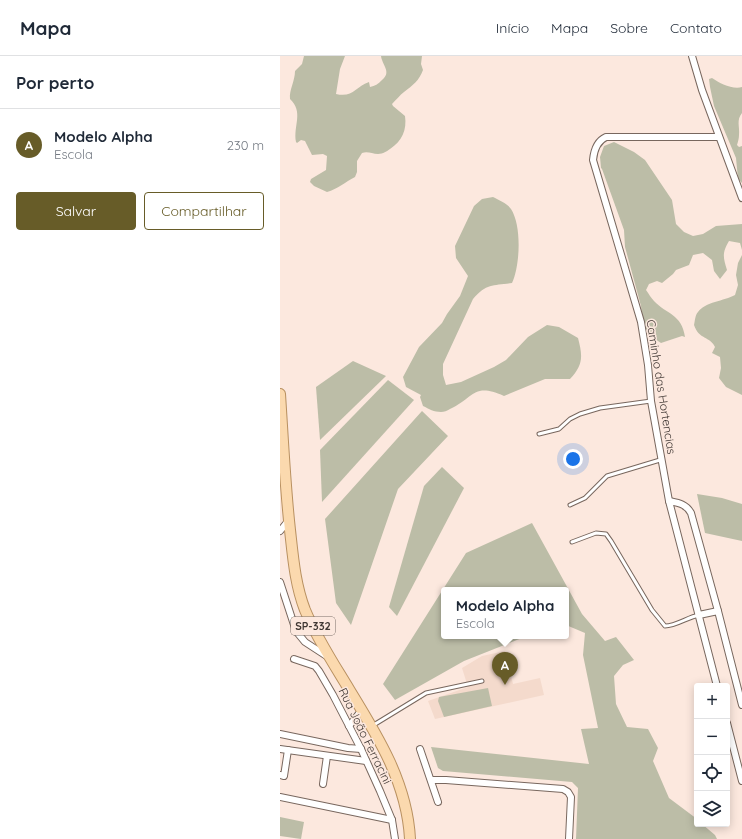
<!DOCTYPE html>
<html lang="pt">
<head>
<meta charset="utf-8">
<style>
	body { margin:0; font-family:Quicksand,sans-serif; background:#f6f6f7; color:#1f2937 }
	.controls { position:absolute; right:12px; bottom:12px; display:grid; overflow:hidden; border-radius:4px; box-shadow:0 2px 10px #0003 }
	.controls button { width:36px; height:36px; display:grid; place-items:center; padding:0; border:0; border-bottom:1px solid #e0e1e3; background:#fff; color:#1f2937; font:20px sans-serif }
	.you { position:absolute; left:293px; top:403px; width:14px; height:14px; margin:-10px; border:3px solid #fff; border-radius:50%; background:#1a73e8; box-shadow:0 0 0 6px #1a73e833 }
	.badge { display:grid; place-items:center; width:26px; height:26px; border-radius:50%; background:#675c28; color:#fff; font-size:13px; font-weight:700 }
	.pin { position:absolute; translate:-50% -33px; filter:drop-shadow(0 1px 2px #0008) }
	.pin::after { content:''; position:absolute; top:21px; width:14px; height:12px; background:inherit; clip-path:polygon(0 0,100% 0,50% 100%) }
	.popup { position:absolute; left:161px; top:531px; width:128px; height:52px; box-sizing:border-box; display:grid; place-content:center; border-radius:4px; background:#fff; filter:drop-shadow(0 1px 3px #0005); font-size:13px; white-space:nowrap; color:#747a83 }
	.popup b { font-size:15px; color:#1f2937 }
	.popup::after { content:''; position:absolute; left:50%; top:100%; margin-left:-8px; border:8px solid transparent; border-top-color:#fff }
	.list { margin:0; padding:0; list-style:none }
	h2 { display:flex; justify-content:space-between; align-items:center; height:52px; margin:0; padding:0 16px; font-size:17px }
	h2 small { font-size:13px; font-weight:400; color:#747a83 }
	.list li { display:grid; grid-template-columns:26px 1fr auto; gap:12px; align-items:center; box-sizing:border-box; height:72px; padding:0 16px; border-top:1px solid #e0e1e3 }
	.list b { display:block; font-size:15px; white-space:nowrap }
	.list p { margin:0; font-size:13px; white-space:nowrap; color:#747a83 }
	.list em { font-size:13px; font-style:normal; color:#747a83 }
	.actions { display:flex; gap:8px; padding:12px 16px }
	.actions a { flex:1; padding:9px 0; border:1px solid #675c28; border-radius:4px; text-align:center; font-size:14px; color:#675c28 }
	.actions .main { background:#675c28; color:#fff }
	.icon { flex:none; width:22px; height:22px; fill:none; stroke:currentColor; stroke-width:2; stroke-linecap:round; stroke-linejoin:round }
	.map { position:relative; flex:none; width:462px; height:783px; overflow:hidden }
	header { display:flex; align-items:center; gap:24px; box-sizing:border-box; height:56px; padding:0 20px; background:#fff; border-bottom:1px solid #e0e1e3 }
	header strong { font-size:19px }
	nav { display:flex; gap:22px; margin-inline-start:auto; font-size:14px }
	main { display:flex }
	aside { flex:1; background:#fff }
	.map>svg:first-child { display:block }
	.built { fill:#f4dacc }
	.green { fill:#bcbda7 }
	.lines { fill:none; stroke-linecap:round; stroke-linejoin:round }
	.service-casing { stroke:#78675e; stroke-width:5 }
	.minor-casing { stroke:#78675e; stroke-width:8 }
	.primary-casing { stroke:#b89060; stroke-width:12 }
	.service { stroke:#fff; stroke-width:3 }
	.minor { stroke:#fff; stroke-width:6 }
	.primary { stroke:#fbd9ae; stroke-width:10 }
	.labels { text-anchor:middle; stroke-width:3; stroke-linejoin:round; paint-order:stroke }
	.shield { fill:#fce8de; stroke:#786d67; stroke-width:1 }
	.shield-label { font-size:11px; font-weight:bold; fill:#403834 }
	.street-label { font-size:12px; fill:#403834; stroke:#fce8de }
</style>
</head>
<body>
<header>
<strong>Mapa</strong>
<nav><a>Início</a><a>Mapa</a><a>Sobre</a><a>Contato</a></nav>
</header>
<main>
<aside>
<h2>Por perto<small></small></h2>
<ul class="list">
<li><span class="badge">A</span><div><b>Modelo Alpha</b><p>Escola</p></div><em>230 m</em></li>
</ul>
<div class="actions"><a class="main">Salvar</a><a>Compartilhar</a></div>
</aside>
<div class="map">
<svg width="462" height="783" viewBox="0 0 462 783">
	<rect width="100%" height="100%" fill="#fce8de"/>
	<path class="built" d="M225,595L233,628L260,622L264,639L155,663L148,645L188,631L182,612L202,600Z"/>
	<g class="green">
		<path d="M24,0H65L60,13L56,38C73,42 75,31 89,26L90,31C95,30 98,28 102,24C112,16 102,9 101,0H142L141,8L143,14C139,25 133,29 124,36C120,39 116,44 112,48L113,50L125,60C127,74 122,85 110,93C107,95 103,98 98,98C92,98 88,95 82,97L77,105V116L75,121C65,126 58,133 47,136L34,130L30,126L31,123L46,114L47,100L43,98L32,99L25,85L21,84L17,87L16,86C13,70 24,56 10,43C9,34 15,25 15,15L22,8Z"/>
		<path d="M432,22C439,27 453,34 462,31V57C456,64 460,71 459,79C459,82 458,86 457,89L459,91L462,90V127L458,123L456,102L434,50L430,31L429,23Z"/>
		<path d="M334,86L354,96L365,104L392,144L396,168L404,176L413,180L423,178L436,170L462,168V194L460,187L449,185C442,197 443,201 447,214L440,223L434,215L432,204L423,197L413,199L409,209L396,214L393,218L382,227L377,225L369,228L366,234C369,238 371,242 374,245C386,258 402,258 405,281L402,280L381,287L375,283L363,270L361,250L345,191L344,174L322,113L321,112L320,101L324,90Z"/>
		<path d="M213,141C219,144 228,148 231,153C242,170 240,210 232,227C213,230 207,227 193,243L163,308V319L166,329L181,326L214,311L226,304L248,281L267,269L279,271L298,282C303,301 303,309 290,323H265L224,340C193,326 194,342 170,353C167,355 164,356 161,356C154,356 149,353 143,350L140,341L141,339L126,331L123,321L139,291L162,267L167,258L180,240L188,220L176,202L175,190L194,150L202,143Z"/>
		<path d="M462,199V339L446,331L439,322L441,312L440,301L432,297L435,291C430,280 419,284 414,269C415,265 415,259 418,256C425,246 444,245 455,239L458,229L456,219L458,207Z"/>
		<path d="M73,305L106,320L40,384L36,331Z"/>
		<path d="M108,324L134,344L42,446L40,394Z"/>
		<path d="M142,355L168,380L118,433L71,569L56,547L45,463Z"/>
		<path d="M162,411L184,432L117,560L109,551L144,430Z"/>
		<path d="M417,438L442,442L462,448V485L425,477Z"/>
		<path d="M252,467L302,558L325,585L336,581L354,604L343,609L334,620L336,648L347,671L368,673L378,692L373,705L389,742L417,763V768H422L435,779L437,783H296L298,732L292,726L163,715L158,712L151,691L309,708L301,673L318,672L303,599L305,577L286,569V534H164V580H247L184,605L115,644L103,628L186,497Z"/>
		<path d="M208,632L212,650L164,661L158,645L159,641Z"/>
		<path d="M0,761L24,766L21,783L0,780Z"/>
	</g>
	<g class="lines">
		<g class="service-casing">
			<g id="service">
				<path d="M259,378L279,373L290,363L300,358L320,352L371,345"/>
				<path d="M290,449L305,442L327,420L380,404"/>
				<path d="M292,486L316,477L326,478L331,485L372,554L385,570C396,570 408,561 419,559"/>
				<path d="M92,670L146,637L202,625"/>
			</g>
		</g>
		<g class="minor-casing">
			<g id="minor">
				<path d="M412,0L422,34L462,142"/>
				<path d="M389,445C399,447 406,448 411,457L438,555L462,649"/>
				<path d="M0,475L9,464"/>
				<path d="M0,526L16,575L25,586L48,601"/>
				<path d="M419,559L438,555"/>
				<path d="M14,603L35,610L39,615L53,639L81,693L100,735L112,764L115,783"/>
				<path d="M437,630L389,445L371,345L368,309L361,266L313,104C314,94 317,85 326,81H439"/>
				<path d="M447,667L462,725"/>
				<path d="M69,670L81,655"/>
				<path d="M0,678L68,692L81,693"/>
				<path d="M0,693L86,705"/>
				<path d="M140,693L158,746"/>
				<path d="M0,719L4,720L8,694"/>
				<path d="M152,724H166L283,733L288,736L291,741L289,783"/>
				<path d="M43,728L47,700"/>
				<path d="M0,741L112,764"/>
			</g>
		</g>
		<g class="primary-casing">
			<path id="primary" d="M0,338C3,383 5,429 10,474C13,501 15,528 25,554C35,578 48,599 61,620C92,671 127,722 130,783"/>
		</g>
		<use href="#service" class="service"/>
		<use href="#minor" class="minor"/>
		<use href="#primary" class="primary"/>
	</g>
	<g class="labels">
		<rect class="shield" x="11" y="561" width="44" height="18" rx="3"/>
		<g class="shield-label">
			<text x="33" y="574">SP-332</text>
		</g>
		<g class="street-label">
			<text transform="translate(381 331) rotate(81)" y="4">Caminho das Hortencias</text>
			<text transform="translate(85 680) rotate(64)" y="4">Rua João Ferracini</text>
		</g>
	</g>
</svg>
<div class="controls">
<button>+</button>
<button>−</button>
<button><svg class="icon" aria-label="locate" viewBox="0 0 24 24"><circle cx="12" cy="12" r="6"/><path d="M12 2v4M12 18v4M2 12h4M18 12h4"/></svg></button>
<button><svg class="icon" aria-label="layers" viewBox="0 0 24 24"><path d="M12 4l9 5-9 5-9-5zM3 14l9 5 9-5"/></svg></button>
</div>
<div class="you"></div>
<div class="pin badge" style="left:225px;top:629px">A</div>
<div class="popup"><b>Modelo Alpha</b>Escola</div>
</div>
</main>
</body>
</html>
